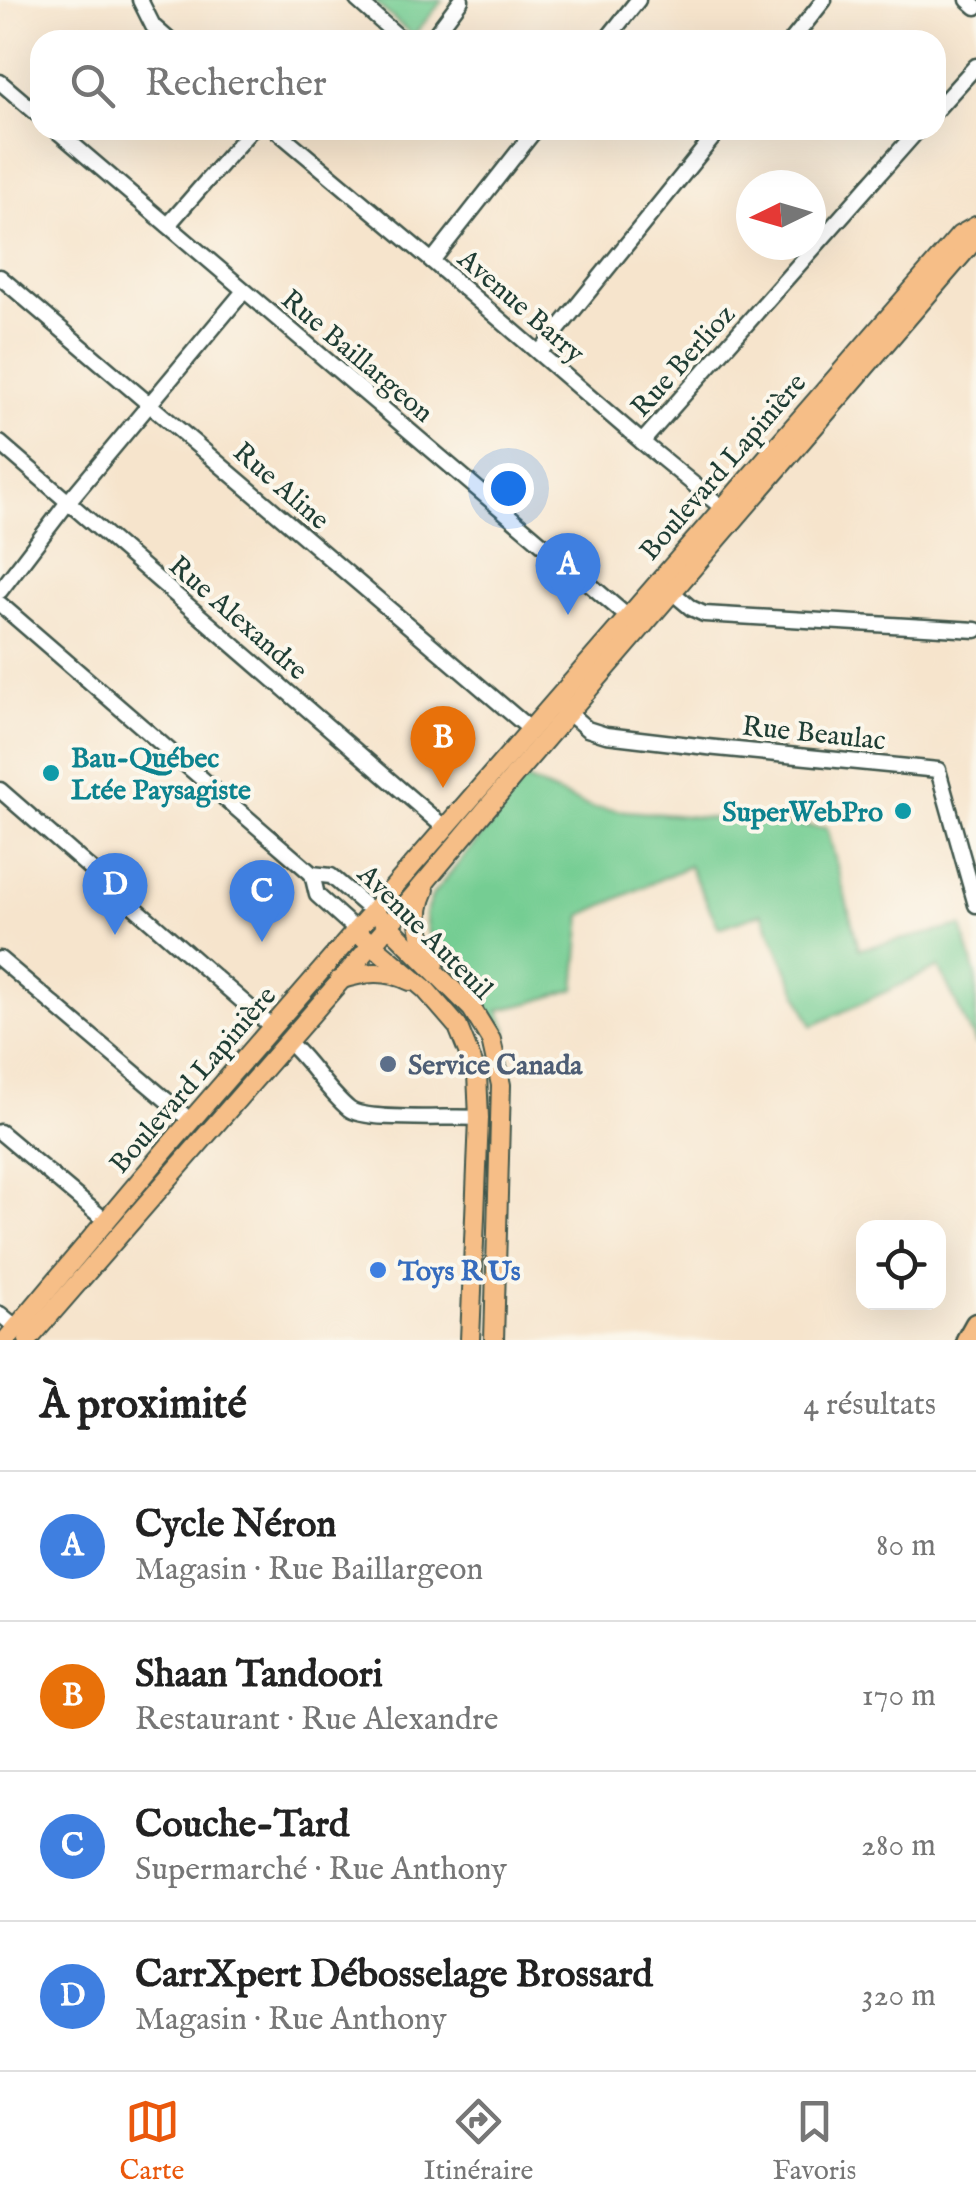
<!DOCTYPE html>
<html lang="fr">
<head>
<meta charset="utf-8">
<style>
	body { margin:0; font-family:"IM FELL English",serif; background:#f6f6f6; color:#222 }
	.controls { position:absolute; right:30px; bottom:30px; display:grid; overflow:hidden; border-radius:20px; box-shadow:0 10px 40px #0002 }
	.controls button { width:90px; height:90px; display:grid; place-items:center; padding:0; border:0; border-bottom:2px solid #e0e0e0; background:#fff; color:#222; font:50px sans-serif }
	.compass { position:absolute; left:736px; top:170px; width:90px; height:90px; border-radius:50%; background:#fff; box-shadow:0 10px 40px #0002; rotate:265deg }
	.you { position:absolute; left:508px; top:488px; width:35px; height:35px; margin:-25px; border:8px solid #fff; border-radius:50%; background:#1a73e8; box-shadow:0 0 0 15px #1a73e833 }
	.badge { display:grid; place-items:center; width:65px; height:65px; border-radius:50%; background:#ea580c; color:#fff; font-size:32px; font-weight:700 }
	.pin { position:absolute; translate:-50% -82px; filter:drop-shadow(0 2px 5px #0008) }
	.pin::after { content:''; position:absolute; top:52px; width:35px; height:30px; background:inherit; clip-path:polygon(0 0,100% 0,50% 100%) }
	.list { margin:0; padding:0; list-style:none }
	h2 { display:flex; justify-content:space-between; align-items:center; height:130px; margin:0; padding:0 40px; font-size:42px }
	h2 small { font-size:32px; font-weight:400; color:#767676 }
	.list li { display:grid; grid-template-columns:65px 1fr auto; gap:30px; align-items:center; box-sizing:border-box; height:150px; padding:0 40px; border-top:2px solid #e0e0e0 }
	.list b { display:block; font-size:38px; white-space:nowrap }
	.list p { margin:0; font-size:32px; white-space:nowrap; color:#767676 }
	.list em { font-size:32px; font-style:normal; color:#767676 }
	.icon { flex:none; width:55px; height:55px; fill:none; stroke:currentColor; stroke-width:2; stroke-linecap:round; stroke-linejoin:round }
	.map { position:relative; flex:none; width:976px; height:1340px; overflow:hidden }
	.search { position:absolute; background:#fff; box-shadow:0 10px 40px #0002; left:30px; right:30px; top:30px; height:110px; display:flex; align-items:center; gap:25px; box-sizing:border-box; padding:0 35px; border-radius:30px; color:#767676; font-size:38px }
	.sheet { height:730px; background:#fff }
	nav { display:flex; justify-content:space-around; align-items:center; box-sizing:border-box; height:140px; border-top:2px solid #e0e0e0; background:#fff; font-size:28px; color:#767676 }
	nav a { display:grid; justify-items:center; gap:5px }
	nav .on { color:#ea580c }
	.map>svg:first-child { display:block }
	.green { fill:#74cd93; stroke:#4a8564; stroke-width:2.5 }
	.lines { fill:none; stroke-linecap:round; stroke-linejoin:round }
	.minor-casing { stroke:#3f564b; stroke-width:19 }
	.major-casing { stroke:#3f564b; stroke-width:22 }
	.highway-casing { stroke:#3f564b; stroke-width:25 }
	.minor { stroke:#fff; stroke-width:14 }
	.major { stroke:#f6be87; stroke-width:18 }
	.highway { stroke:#f6be87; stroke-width:20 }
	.culture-dot { fill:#0f9aa8; stroke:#fbf7ec; stroke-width:4 }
	.service-dot { fill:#5c6f8a; stroke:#fbf7ec; stroke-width:4 }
	.shop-dot { fill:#3f7fe0; stroke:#fbf7ec; stroke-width:4 }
	.labels { text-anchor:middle; stroke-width:8; stroke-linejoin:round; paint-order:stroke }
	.street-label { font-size:28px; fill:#1f3d34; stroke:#fbf7ec }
	.culture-label { font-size:28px; font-weight:bold; fill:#0d838f; stroke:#fbf7ec; text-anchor:start }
	.service-label { font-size:28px; font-weight:bold; fill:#4e5e75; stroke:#fbf7ec; text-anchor:start }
	.shop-label { font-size:28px; font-weight:bold; fill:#366cbe; stroke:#fbf7ec; text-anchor:start }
</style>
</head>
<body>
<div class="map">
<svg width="976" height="1340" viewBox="0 0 976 1340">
	<rect width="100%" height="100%" fill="#fbf7ec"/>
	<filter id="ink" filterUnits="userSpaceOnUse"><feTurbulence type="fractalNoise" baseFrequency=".01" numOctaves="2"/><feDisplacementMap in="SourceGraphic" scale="20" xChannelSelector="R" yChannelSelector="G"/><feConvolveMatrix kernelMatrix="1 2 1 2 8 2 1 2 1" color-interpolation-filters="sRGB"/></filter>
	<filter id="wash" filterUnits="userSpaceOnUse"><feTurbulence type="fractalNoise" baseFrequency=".0048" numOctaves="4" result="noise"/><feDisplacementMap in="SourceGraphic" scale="40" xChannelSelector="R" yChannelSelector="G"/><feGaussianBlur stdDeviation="2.25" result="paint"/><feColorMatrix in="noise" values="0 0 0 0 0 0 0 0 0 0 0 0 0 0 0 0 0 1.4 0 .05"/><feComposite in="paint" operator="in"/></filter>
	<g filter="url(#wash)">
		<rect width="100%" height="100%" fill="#f6e4cc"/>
		<g class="green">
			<path d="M372,0H443L413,36Z"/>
			<path d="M524,779L592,808L827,828L859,949L962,926L976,976V1045L939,967L812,1026L762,913L719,928L689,866L582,915L575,989L530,1003L499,1010L507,1029L506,1035L502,1036L494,1018L472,985L432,943L427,930L425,914L433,894L486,830Z"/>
		</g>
	</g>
	<g filter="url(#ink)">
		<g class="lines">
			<g class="minor-casing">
				<g id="minor">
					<path d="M140,0L153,26L169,40"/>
					<path d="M357,0L402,40"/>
					<path d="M968,0L976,7"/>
					<path d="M431,40L461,0"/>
					<path d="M606,40L638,0"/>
					<path d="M792,40L824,0"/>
					<path d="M0,82L40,116"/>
					<path d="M936,110L976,66"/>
					<path d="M56,130L628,617"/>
					<path d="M276,130L432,261L642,442L730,514"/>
					<path d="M168,225L251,130"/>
					<path d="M432,261L535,130"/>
					<path d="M0,277L531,730"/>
					<path d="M539,353L719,130"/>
					<path d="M642,442L918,130"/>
					<path d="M0,443L446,829"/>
					<path d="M666,587L691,608L704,614L976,630"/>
					<path d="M0,591L68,502L244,291"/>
					<path d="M0,604L312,874L331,876L373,912"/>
					<path d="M561,706L587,729L606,735L707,747L938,770L976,905"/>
					<path d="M0,790L272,1027"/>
					<path d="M312,874L317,895L357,931"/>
					<path d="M0,959L191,1121"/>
					<path d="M287,1041C310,1061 325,1089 349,1109C365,1122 452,1116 479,1118"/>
					<path d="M0,1132L106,1221"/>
					<path d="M0,1314L17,1328"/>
				</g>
			</g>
			<g class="major-casing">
				<g id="major">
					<path d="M425,890C413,916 419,940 435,964"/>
					<path d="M382,919L472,1009L491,1040L501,1085L494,1340"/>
					<path d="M362,936L425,989L458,1027L477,1074L479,1118L470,1340"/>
					<path d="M339,980C364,972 386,969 410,981"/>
					<path d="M6,1340L168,1147L960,235L976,226"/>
					<path d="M28,1340L389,925L519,770L971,244L976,227"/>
				</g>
			</g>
			<g class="highway-casing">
				<path id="highway" d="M967,1340L976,1324"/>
			</g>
			<use href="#minor" class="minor"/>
			<use href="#major" class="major"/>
			<use href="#highway" class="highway"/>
		</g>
	</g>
	<g class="culture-dot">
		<circle cx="51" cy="773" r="10"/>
		<circle cx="903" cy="811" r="10"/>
	</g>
	<circle class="service-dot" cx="388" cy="1064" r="10"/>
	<circle class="shop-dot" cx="378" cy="1270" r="10"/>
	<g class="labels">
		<g class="street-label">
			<text transform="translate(522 305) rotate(41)" y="10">Avenue Barry</text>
			<text transform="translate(358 355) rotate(40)" y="10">Rue Baillargeon</text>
			<text transform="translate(682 360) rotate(-48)" y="10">Rue Berlioz</text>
			<text transform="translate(722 466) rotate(-49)" y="10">Boulevard Lapinière</text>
			<text transform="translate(282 485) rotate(41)" y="10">Rue Aline</text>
			<text transform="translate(239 617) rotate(41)" y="10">Rue Alexandre</text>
			<text transform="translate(814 732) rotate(6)" y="10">Rue Beaulac</text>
			<text transform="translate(426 931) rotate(45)" y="10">Avenue Auteuil</text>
			<text transform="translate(192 1079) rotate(-49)" y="10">Boulevard Lapinière</text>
		</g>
		<g class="culture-label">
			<text x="71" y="767">Bau-Québec<tspan x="71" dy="32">Ltée Paysagiste</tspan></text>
			<text x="883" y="821" text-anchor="end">SuperWebPro</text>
		</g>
		<g class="service-label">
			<text x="408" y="1074">Service Canada</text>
		</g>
		<g class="shop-label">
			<text x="398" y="1280">Toys R Us</text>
		</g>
	</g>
</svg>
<div class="controls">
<button><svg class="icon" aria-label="locate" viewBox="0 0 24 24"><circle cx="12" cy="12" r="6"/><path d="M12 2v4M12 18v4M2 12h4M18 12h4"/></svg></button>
</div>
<svg class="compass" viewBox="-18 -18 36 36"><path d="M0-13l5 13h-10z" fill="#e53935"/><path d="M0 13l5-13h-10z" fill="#767676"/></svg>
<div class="you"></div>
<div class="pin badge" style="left:568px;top:615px;background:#3f7fe0">A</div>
<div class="pin badge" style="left:443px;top:788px;background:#e8710a">B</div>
<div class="pin badge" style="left:262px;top:942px;background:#3f7fe0">C</div>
<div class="pin badge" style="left:115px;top:935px;background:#3f7fe0">D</div>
<div class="search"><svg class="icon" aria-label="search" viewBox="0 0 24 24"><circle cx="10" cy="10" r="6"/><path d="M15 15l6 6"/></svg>Rechercher</div>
</div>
<section class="sheet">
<h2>À proximité<small>4 résultats</small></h2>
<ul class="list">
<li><span class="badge" style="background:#3f7fe0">A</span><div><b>Cycle Néron</b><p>Magasin · Rue Baillargeon</p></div><em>80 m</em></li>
<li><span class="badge" style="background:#e8710a">B</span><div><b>Shaan Tandoori</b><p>Restaurant · Rue Alexandre</p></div><em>170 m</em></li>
<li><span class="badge" style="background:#3f7fe0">C</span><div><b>Couche-Tard</b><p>Supermarché · Rue Anthony</p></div><em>280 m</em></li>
<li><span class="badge" style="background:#3f7fe0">D</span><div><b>CarrXpert Débosselage Brossard</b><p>Magasin · Rue Anthony</p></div><em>320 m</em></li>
</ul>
</section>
<nav>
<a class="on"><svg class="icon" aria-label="map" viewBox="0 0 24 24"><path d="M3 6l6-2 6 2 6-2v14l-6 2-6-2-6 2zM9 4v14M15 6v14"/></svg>Carte</a>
<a><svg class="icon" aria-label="directions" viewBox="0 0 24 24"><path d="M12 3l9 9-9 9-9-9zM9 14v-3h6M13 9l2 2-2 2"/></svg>Itinéraire</a>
<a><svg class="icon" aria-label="saved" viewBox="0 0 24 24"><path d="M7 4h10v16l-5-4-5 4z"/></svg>Favoris</a>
</nav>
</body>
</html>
